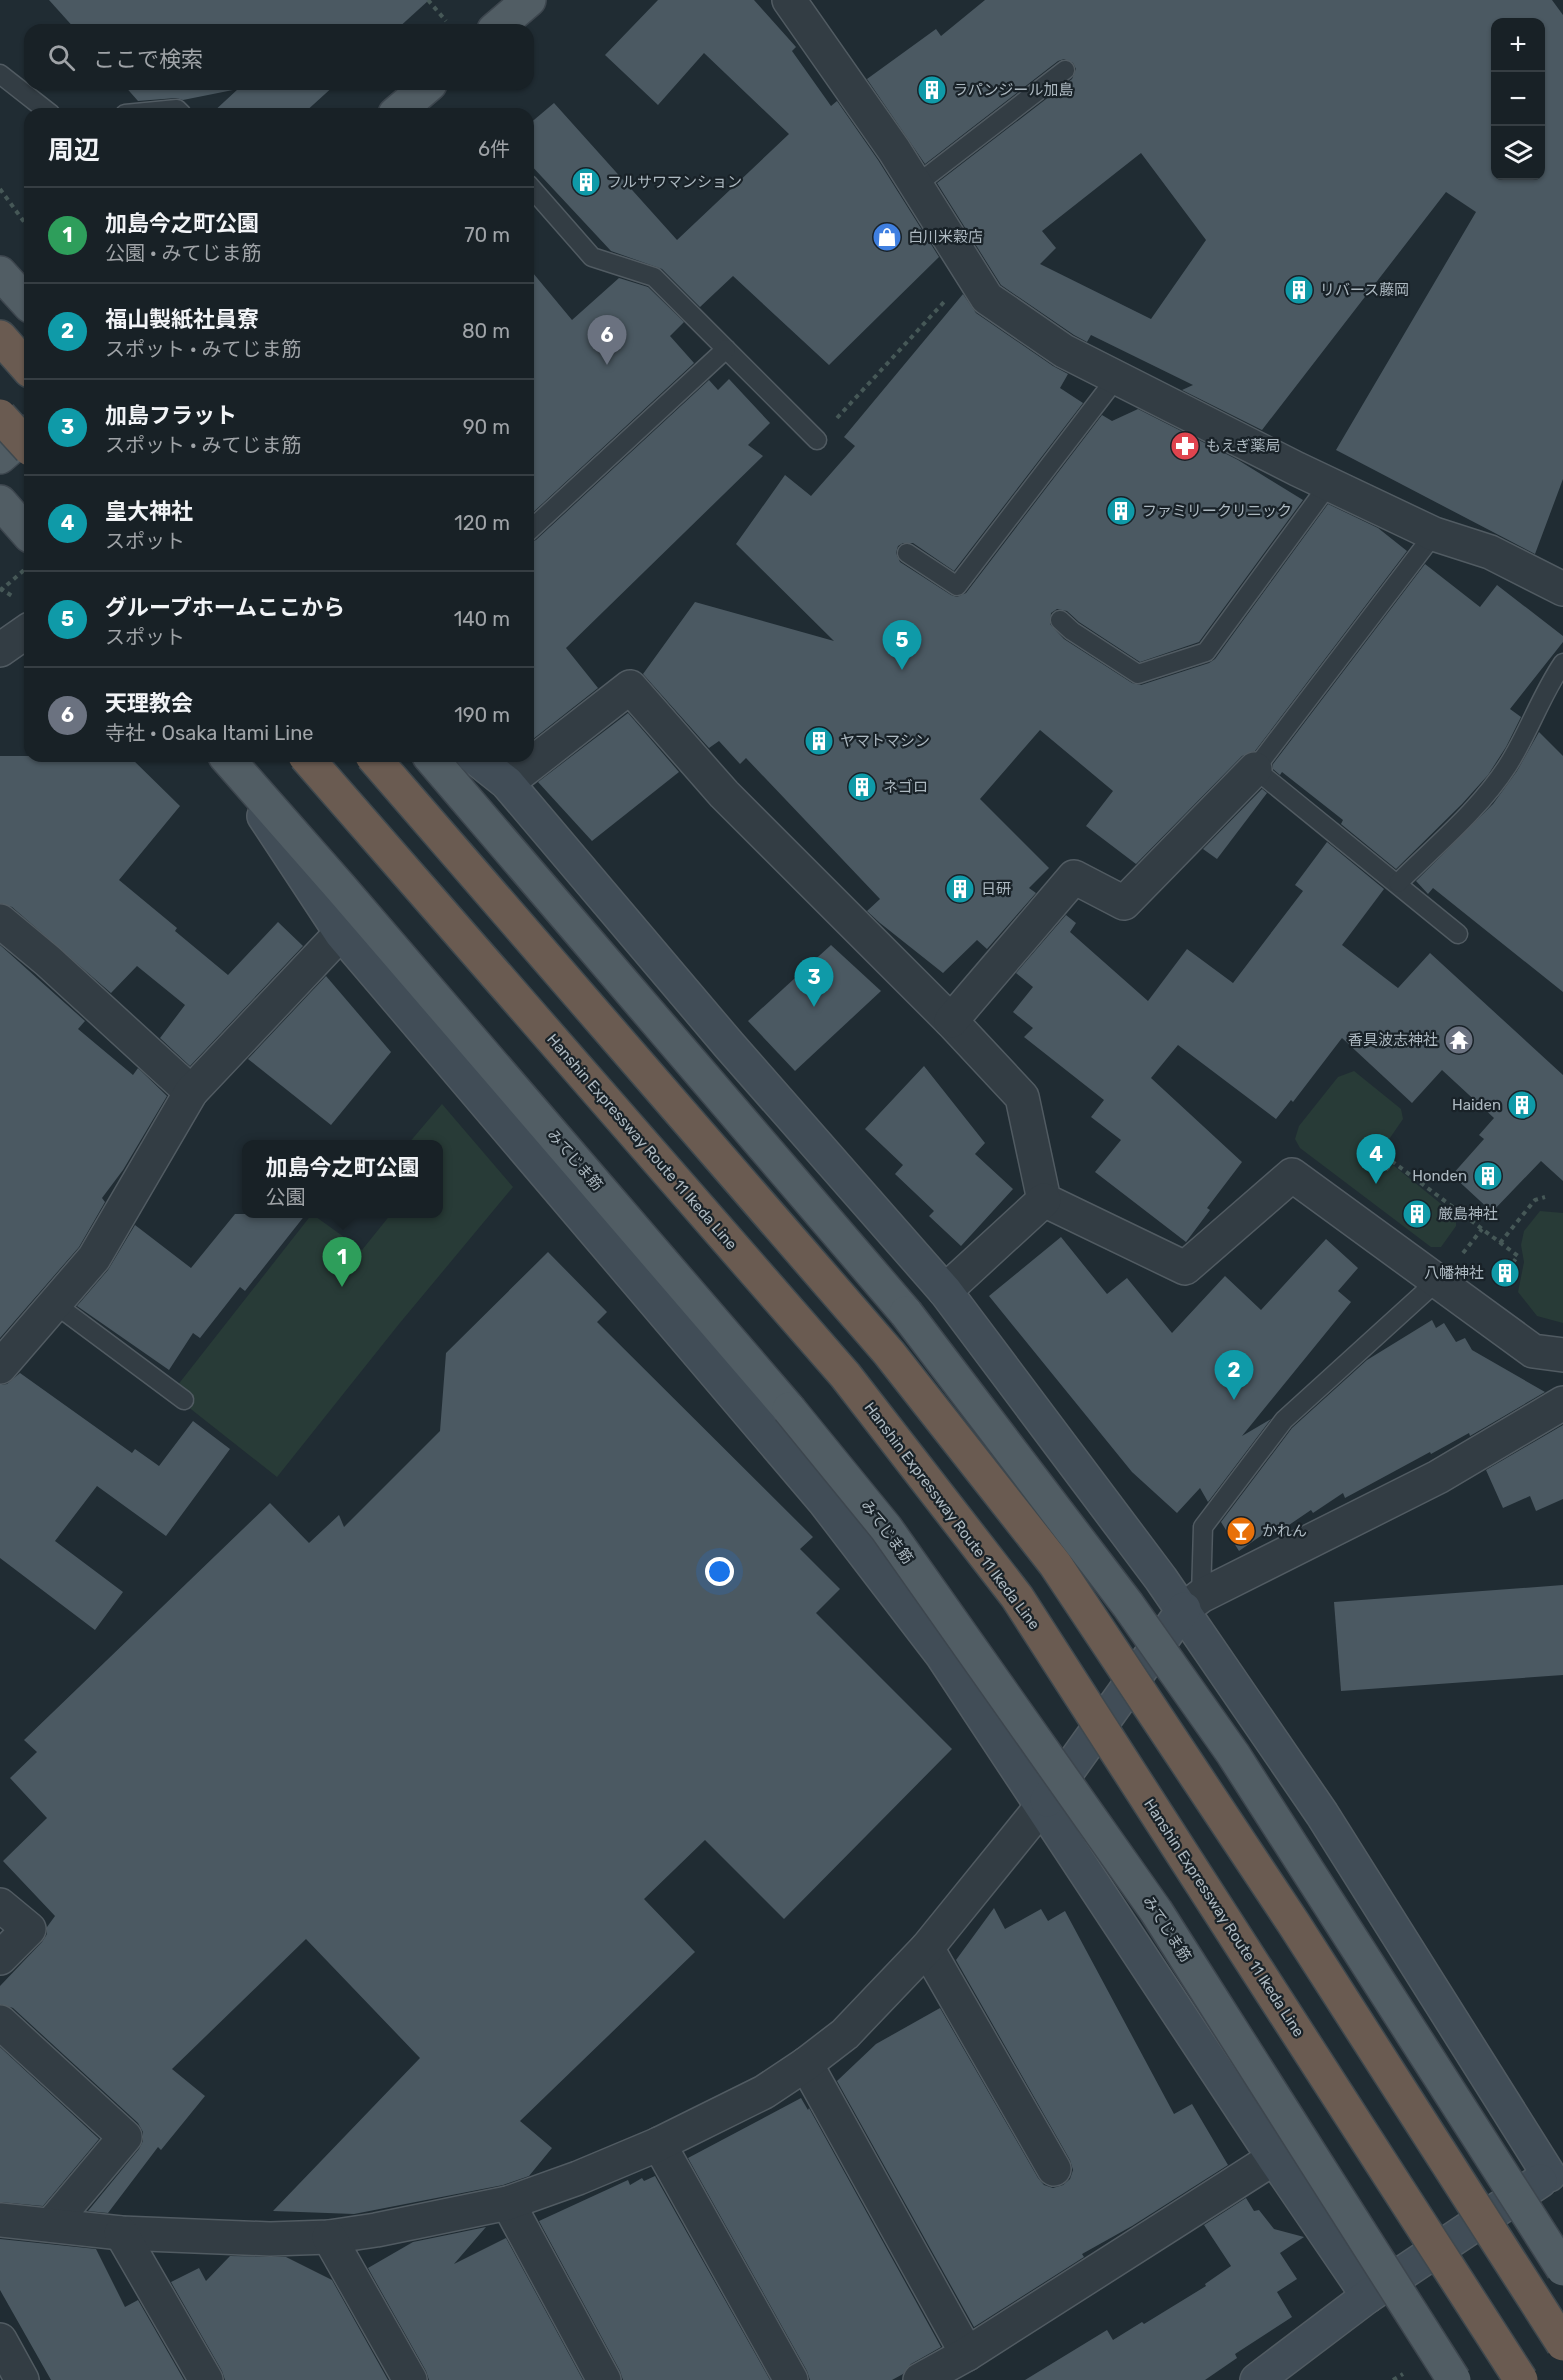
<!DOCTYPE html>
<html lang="ja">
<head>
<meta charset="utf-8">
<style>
	body { margin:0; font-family:Rubik,"Noto Sans JP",sans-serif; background:#21292e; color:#f1f3f6 }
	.controls { position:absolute; right:18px; top:18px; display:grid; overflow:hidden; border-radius:12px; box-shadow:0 2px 4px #0004 }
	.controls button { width:54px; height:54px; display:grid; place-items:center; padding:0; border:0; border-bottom:2px solid #363e43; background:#182126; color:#f1f3f6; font:30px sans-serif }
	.you { position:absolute; left:720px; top:1572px; width:21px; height:21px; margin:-15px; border:4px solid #fff; border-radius:50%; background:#1a73e8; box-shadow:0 0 0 9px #1a73e833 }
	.badge { display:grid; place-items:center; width:39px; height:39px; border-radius:50%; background:#b45309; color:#fff; font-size:20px; font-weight:700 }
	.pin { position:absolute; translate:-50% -50px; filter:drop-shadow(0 2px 3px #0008) }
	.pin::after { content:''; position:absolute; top:32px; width:21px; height:18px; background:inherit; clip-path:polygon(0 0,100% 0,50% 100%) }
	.popup { position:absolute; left:242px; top:1140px; width:201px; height:78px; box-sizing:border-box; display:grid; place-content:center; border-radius:12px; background:#182126; filter:drop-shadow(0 2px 4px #0005); font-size:20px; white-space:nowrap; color:#9fa3a7 }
	.popup b { font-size:22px; color:#f1f3f6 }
	.popup::after { content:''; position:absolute; left:50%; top:100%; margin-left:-12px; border:12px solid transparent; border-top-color:#182126 }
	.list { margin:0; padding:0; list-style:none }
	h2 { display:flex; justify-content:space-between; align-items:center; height:78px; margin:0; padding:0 24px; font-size:26px }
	h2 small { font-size:20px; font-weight:400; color:#9fa3a7 }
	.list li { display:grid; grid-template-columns:39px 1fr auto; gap:18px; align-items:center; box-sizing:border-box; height:96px; padding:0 24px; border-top:2px solid #363e43 }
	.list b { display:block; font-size:22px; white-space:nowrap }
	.list p { margin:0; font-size:20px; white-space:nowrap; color:#9fa3a7 }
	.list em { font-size:20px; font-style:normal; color:#9fa3a7 }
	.icon { flex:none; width:33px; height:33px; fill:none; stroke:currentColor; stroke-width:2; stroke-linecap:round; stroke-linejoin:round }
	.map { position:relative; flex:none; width:1563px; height:2380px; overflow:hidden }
	.search { position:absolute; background:#182126; box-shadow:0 2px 4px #0004; left:24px; top:24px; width:510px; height:66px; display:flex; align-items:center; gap:15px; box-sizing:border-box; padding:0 21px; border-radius:18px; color:#9fa3a7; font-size:22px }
	.panel { position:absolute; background:#182126; box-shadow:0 2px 4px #0004; left:24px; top:108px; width:510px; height:654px; border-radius:18px }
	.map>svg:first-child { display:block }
	.green { fill:#283b37 }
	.building { fill:#4b5962; fill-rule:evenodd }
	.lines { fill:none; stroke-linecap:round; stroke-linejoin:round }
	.lane-casing { stroke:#515b62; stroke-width:21 }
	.street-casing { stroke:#515b62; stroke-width:36 }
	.secondary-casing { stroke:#515b62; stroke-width:36 }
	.primary-casing { stroke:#3d464e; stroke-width:36 }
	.highway-casing { stroke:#3e484e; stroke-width:36 }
	.path { stroke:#465857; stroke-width:4; stroke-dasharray:4.5 4.5; stroke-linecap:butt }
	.lane { stroke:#333d44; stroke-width:18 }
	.street { stroke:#333d44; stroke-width:33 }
	.secondary { stroke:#414d57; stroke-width:33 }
	.primary { stroke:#515d64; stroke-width:33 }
	.highway { stroke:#6a5b51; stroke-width:33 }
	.primary-bridge-casing { stroke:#3d464e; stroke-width:36; stroke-linecap:butt }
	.highway-bridge-casing { stroke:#3e484e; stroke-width:36; stroke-linecap:butt }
	.path-bridge { stroke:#465857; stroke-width:4; stroke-dasharray:4.5 4.5; stroke-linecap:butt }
	.primary-bridge { stroke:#515d64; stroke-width:33 }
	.highway-bridge { stroke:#6a5b51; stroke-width:33 }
	.labels { text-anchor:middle; stroke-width:4.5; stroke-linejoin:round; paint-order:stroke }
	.poi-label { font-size:15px; fill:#adb9c1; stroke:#192228; text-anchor:start }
	.street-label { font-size:15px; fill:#adb9c1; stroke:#192228 }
</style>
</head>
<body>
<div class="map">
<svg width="1563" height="2380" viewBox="0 0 1563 2380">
	<rect width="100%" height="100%" fill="#202c33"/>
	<g class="green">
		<path d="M1354,1071L1401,1109L1403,1119L1383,1148V1157L1456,1216V1226L1441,1247H1431L1300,1148L1295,1139L1299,1126L1338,1077Z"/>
		<path d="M442,1104L513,1187L399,1324L277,1477L187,1406L193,1398L177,1386L312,1214L362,1250L391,1214H438V1144H408Z"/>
		<path d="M1540,1211L1563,1213V1323L1537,1316L1518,1292L1524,1262L1521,1245L1524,1231Z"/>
	</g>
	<g class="building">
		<path d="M49,0H429L396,30H76Z"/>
		<path d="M658,0H754L796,47L792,51L831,106L837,101L878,160L939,257L829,365L733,276L700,307L662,269L611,251L528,162V125L554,103L677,240L789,134L704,53L658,105L605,55Z"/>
		<path d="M985,0H1552L1563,15V479L1535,554L1336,450L1476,212L1446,192L1262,430L1182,390L1193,385L1091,335L1087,342L1074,335L1001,285L937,183L1072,79L1076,69L1073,63L1064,59L1058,61L925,164L867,79L936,29L941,36ZM1496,22H1540V176H1496ZM1141,153L1206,240L1151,319L1040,264L1056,248L1042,231Z"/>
		<path d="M123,84H336L303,114H211L238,89L183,100L176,98L138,101Z"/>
		<path d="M528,267L572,320L619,278L648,287L684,322L670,336L694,363L528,517Z"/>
		<path d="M963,294L976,313L1053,366L1068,374L1060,388L1083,403L954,571L913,543H903L898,546L896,553L900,562L951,595L957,597L966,593L1102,415L1112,421L1138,409L1238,460L1303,500L1199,642L1140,662L1079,622L1067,611L1057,609L1051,613L1050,624L1064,639L1132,683L1141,685L1209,663L1215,659L1328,504L1378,528L1407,551L1255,751L1242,756L1136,864L1086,826L1113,791L1040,730L980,799L1049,868L1029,888L1036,893L987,949L977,940L943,973L880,923L867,911L880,899L746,758L740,764L719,741L709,748L643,674L695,602L834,641L736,544L785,475L811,496L855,446L844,437Z"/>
		<path d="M729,379L770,423L748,445L763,456L566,648L598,688L528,743V543L536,540L709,380L718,390Z"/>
		<path d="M1425,564L1480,607L1497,585L1563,636V642L1510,709L1521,717L1506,747L1488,775L1462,804L1396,869L1341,824L1343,820L1282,772L1280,775L1273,769V764Z"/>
		<path d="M628,713L679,772L592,841L538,782Z"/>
		<path d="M1539,732L1563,756V992L1433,888L1428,894L1416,881L1493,804L1517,771Z"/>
		<path d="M0,756H129L180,806L119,880L177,928L175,931L228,975L278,922L303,946L190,1066L160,1038L185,1005L137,966L111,993L12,907L0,903Z"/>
		<path d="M1262,789L1267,793L1217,859L1203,849Z"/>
		<path d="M1327,842L1384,889L1342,945L1398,988L1430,953L1563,1075V1181L1541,1161L1492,1212L1452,1175L1484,1139L1479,1135L1494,1118L1442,1070L1412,1103L1342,1038L1293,1102L1291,1100L1276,1119L1178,1045L1151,1078L1242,1162L1207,1208L1210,1210L1186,1242L1095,1172L1121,1140L1091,1117L1104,1100L1024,1037L1033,1028L1013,1012L1033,987L1016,973L1066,915L1076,923L1070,932L1148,1001L1187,949L1233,983L1303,891L1295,885Z"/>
		<path d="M0,945L85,1021L78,1029L133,1075L138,1068L167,1096L123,1170L102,1198L105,1202L79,1247L0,1338Z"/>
		<path d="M831,945L881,991L795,1071L748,1021Z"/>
		<path d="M326,976L391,1052L331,1125L248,1059Z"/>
		<path d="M924,1066L985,1143L975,1154L1013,1189L961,1246L929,1216L934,1211L895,1174L903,1165L865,1129Z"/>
		<path d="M235,1214H306L245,1291L240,1287L200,1338L193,1333L169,1370L77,1306L108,1270L135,1225L191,1268Z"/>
		<path d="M1061,1237L1107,1294L1127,1278L1172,1333L1225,1276L1261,1310L1326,1239L1358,1268L1338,1291L1351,1302L1242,1436L1271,1419L1208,1502L1200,1488L1177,1513L1132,1472L989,1296Z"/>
		<path d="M548,1252L607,1312L597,1322L813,1537L800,1549L840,1589L816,1613L952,1749L784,1919L705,1840L644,1899L695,1952L520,2121L552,2148L529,2176L503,2185L354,2214L273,2211L420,2058L306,1939L172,2069L205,2096L161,2150L158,2147L108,2213L88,2211L139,2149L143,2141V2132L138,2123L13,2008L0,2004V1986L42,1942L47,1934V1927L55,1916L3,1861L47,1818L10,1778L37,1752L24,1740L270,1503L309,1543L339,1515L344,1527L440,1431L446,1353Z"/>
		<path d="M1432,1320L1436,1328L1444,1323L1456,1342L1465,1338L1472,1350L1545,1392L1470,1436L1469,1433L1431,1454L1430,1452L1345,1498L1343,1493L1313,1513L1311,1510L1286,1527L1284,1524L1264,1538L1262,1535L1239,1551L1221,1522L1292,1428L1367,1360Z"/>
		<path d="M20,1373L132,1453L135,1449L159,1466L193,1421L230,1449L166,1536L97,1486L55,1541L123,1592L95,1630L0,1558V1385L7,1384Z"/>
		<path d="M1563,1425V1499L1536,1511L1530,1496L1503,1508L1486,1470Z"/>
		<path d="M1563,1585V1675L1341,1691L1334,1602Z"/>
		<path d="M994,1908L1005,1929L1041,1909L1048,1921L1065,1911L1174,2114L1192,2104L1228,2165L1132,2226L1082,2254L1084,2257L974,2327L837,2081L876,2044L940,2008L1038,2178L1044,2185L1053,2188L1063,2185L1070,2179L1073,2170L1070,2160L956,1960Z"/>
		<path d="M0,2047L99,2139L43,2206L0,2202Z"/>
		<path d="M801,2098L808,2110L809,2108L941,2347L911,2364L903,2374L892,2380H810L807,2371L688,2158Z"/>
		<path d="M655,2176L770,2380H623L620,2371L539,2221L628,2180L630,2185L642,2178L644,2181Z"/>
		<path d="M1246,2198L1254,2211L1259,2210L1274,2229L1304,2237L1280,2253L1297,2279L1277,2292L1292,2317L1235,2354L1237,2358L1205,2380H1025L1107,2330L1113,2340L1142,2322L1144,2324L1206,2286L1205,2284L1231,2266L1204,2225Z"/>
		<path d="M486,2227L454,2264L506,2238L583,2380H429L426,2371L368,2268L413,2242Z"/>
		<path d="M0,2239L96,2249L125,2307L138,2300L184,2380H51L0,2290Z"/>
		<path d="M230,2256L286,2257L332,2280L388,2380H225L222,2371L171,2282L199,2268L206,2281Z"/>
	</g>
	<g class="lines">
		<g class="lane-casing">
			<g id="lane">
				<path d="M0,74L51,114"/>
				<path d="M125,114L177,109L182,114"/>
				<path d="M528,184L592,257L654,277L817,440"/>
				<path d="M916,185L1065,70"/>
				<path d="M528,532L726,349"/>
				<path d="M1434,534L1255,769L1458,934"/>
				<path d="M907,553L957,586L1117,377"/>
				<path d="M1060,620L1072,631L1138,674L1206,652L1329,484"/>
				<path d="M1398,883C1436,845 1479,810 1508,765C1529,732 1541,695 1563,663"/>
				<path d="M55,1304L184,1400"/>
				<path d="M1201,1596L1203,1527L1284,1420L1436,1282"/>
			</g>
		</g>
		<g class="street-casing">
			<g id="street">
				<path d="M789,0L894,150L987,298L1064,351L1297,469L1434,534L1490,552L1563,589"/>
				<path d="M0,650L30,629"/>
				<path d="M507,783L630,687L724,794L951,1021L1022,1097L1044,1200L1185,1268L1292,1175L1533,1351L1563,1355"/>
				<path d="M0,921L48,961L191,1092"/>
				<path d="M951,1021L1074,877L1124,903L1255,769"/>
				<path d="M945,1291L1044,1200"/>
				<path d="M0,1367L94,1258L191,1092L341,933"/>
				<path d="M1184,1609L1201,1596L1438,1477L1563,1403"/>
				<path d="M0,1905L29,1929L0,1958"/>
				<path d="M927,1948L1054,2169"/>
				<path d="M0,2022L125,2137L51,2225"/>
				<path d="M806,2064L967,2354"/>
				<path d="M659,2144L791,2380"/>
				<path d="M508,2203L604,2380"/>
				<path d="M0,2220L121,2233L270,2239L329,2237L376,2230L508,2203L578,2178L659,2144L764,2092L806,2064L845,2034L927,1948L1042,1806"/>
				<path d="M121,2233L206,2380"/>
				<path d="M329,2237L410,2380"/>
				<path d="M0,2340L22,2380"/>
				<path d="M920,2380L967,2354L1274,2158"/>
			</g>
		</g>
		<g class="secondary-casing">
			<g id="secondary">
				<path d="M473,756L507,783L729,1045L945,1291L1161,1579L1322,1814L1549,2175"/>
				<path d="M264,816L341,933L824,1501L942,1655L1274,2158L1368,2296"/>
				<path d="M1047,1800L1184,1609"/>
				<path d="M1257,2380L1368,2296L1540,2181"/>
			</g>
		</g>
		<g class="primary-casing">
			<g id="primary">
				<path d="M494,30L529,0"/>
				<path d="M395,114L430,84"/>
				<path d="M0,273L30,306"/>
				<path d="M0,457L30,431"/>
				<path d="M0,502L30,536"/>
				<path d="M225,756L341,888L789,1409"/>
				<path d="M429,756L906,1313"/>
			</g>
		</g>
		<g class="highway-casing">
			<path id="highway" d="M0,337L30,371"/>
		</g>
		<g class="path">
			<path d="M428,0L446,21"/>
			<path d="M0,189L30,230"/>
			<path d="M837,418L944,302"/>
			<path d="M0,588L12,596"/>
			<path d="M1386,1170L1393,1162L1518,1256L1511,1265"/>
			<path d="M1500,1243L1535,1200L1545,1197"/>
			<path d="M1463,1253L1482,1229"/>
			<path d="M1393,2380L1403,2374"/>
		</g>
		<use href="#lane" class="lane"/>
		<use href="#street" class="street"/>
		<use href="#secondary" class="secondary"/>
		<use href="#primary" class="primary"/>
		<use href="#highway" class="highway"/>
		<g class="primary-bridge-casing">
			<g id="primary-bridge">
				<path d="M906,1313L1128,1605L1233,1754L1563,2269"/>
				<path d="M789,1409L886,1528L1156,1911L1454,2380"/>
			</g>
		</g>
		<g class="highway-bridge-casing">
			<g id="highway-bridge">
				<path d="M0,416L30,449"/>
				<path d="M305,756L845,1375L1017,1597L1521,2380"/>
				<path d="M372,756L889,1353L1055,1564L1294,1924L1563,2344"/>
			</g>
		</g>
		<path class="path-bridge" d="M0,591L30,565"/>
		<use href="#primary-bridge" class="primary-bridge"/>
		<use href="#highway-bridge" class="highway-bridge"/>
	</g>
	<defs>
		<g id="building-disc" transform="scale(1.5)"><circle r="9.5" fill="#0f9aa8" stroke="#192228"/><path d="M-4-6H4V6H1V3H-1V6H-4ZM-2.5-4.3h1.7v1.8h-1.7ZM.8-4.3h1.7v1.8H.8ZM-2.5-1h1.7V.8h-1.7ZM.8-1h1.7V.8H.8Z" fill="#fff"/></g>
		<g id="shop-disc" transform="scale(1.5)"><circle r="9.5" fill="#3f7fe0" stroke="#192228"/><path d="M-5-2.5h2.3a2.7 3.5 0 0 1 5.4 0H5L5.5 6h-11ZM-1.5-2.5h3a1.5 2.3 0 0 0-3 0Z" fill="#fff"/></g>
		<g id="pharmacy-disc" transform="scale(1.5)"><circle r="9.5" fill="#e0444e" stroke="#192228"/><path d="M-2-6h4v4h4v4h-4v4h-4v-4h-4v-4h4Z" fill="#fff"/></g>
		<g id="temple-disc" transform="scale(1.5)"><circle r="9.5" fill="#6b7280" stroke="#192228"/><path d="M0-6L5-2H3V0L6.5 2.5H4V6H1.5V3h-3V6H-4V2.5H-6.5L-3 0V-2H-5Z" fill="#fff"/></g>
		<g id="bar-disc" transform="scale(1.5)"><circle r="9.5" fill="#e8710a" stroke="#192228"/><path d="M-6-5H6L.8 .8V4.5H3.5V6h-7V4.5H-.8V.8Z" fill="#fff"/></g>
	</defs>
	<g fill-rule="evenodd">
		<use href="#building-disc" x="932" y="90"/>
		<use href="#building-disc" x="586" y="182"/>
		<use href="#shop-disc" x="887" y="237"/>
		<use href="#building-disc" x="1299" y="290"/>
		<use href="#pharmacy-disc" x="1185" y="446"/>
		<use href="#building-disc" x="1121" y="511"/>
		<use href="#building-disc" x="819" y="741"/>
		<use href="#building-disc" x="862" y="787"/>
		<use href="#building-disc" x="960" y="889"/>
		<use href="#temple-disc" x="1459" y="1040"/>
		<use href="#building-disc" x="1522" y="1105"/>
		<use href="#building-disc" x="1488" y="1176"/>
		<use href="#building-disc" x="1417" y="1214"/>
		<use href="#building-disc" x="1505" y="1273"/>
		<use href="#bar-disc" x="1241" y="1531"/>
	</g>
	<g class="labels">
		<g class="poi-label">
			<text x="953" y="95">ラパンジール加島</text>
			<text x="607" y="187">フルサワマンション</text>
			<text x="908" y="242">白川米穀店</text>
			<text x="1320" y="295">リバース藤岡</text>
			<text x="1206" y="451">もえぎ薬局</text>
			<text x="1142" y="516">ファミリークリニック</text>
			<text x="840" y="746">ヤマトマシン</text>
			<text x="883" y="792">ネゴロ</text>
			<text x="981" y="894">日研</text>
			<text x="1438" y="1045" text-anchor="end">香具波志神社</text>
			<text x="1501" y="1110" text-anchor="end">Haiden</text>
			<text x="1467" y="1181" text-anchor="end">Honden</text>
			<text x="1438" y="1219">厳島神社</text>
			<text x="1484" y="1278" text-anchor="end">八幡神社</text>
			<text x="1262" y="1536">かれん</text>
		</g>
		<g class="street-label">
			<text transform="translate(642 1142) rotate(49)" y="5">Hanshin Expressway Route 11 Ikeda Line</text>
			<text transform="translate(575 1160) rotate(49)" y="5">みてじま筋</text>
			<text transform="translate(952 1516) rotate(53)" y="5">Hanshin Expressway Route 11 Ikeda Line</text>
			<text transform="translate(887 1532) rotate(53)" y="5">みてじま筋</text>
			<text transform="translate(1224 1918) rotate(57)" y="5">Hanshin Expressway Route 11 Ikeda Line</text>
			<text transform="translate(1167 1929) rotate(57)" y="5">みてじま筋</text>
		</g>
	</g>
</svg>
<div class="controls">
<button>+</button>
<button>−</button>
<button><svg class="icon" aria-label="layers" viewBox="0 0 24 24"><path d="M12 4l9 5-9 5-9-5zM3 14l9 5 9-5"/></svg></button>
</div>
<div class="you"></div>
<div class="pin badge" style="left:342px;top:1287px;background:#2e9e5b">1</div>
<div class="popup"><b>加島今之町公園</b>公園</div>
<div class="pin badge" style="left:1234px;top:1400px;background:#0f9aa8">2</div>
<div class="pin badge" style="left:814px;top:1007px;background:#0f9aa8">3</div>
<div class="pin badge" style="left:1376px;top:1184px;background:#0f9aa8">4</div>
<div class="pin badge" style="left:902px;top:670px;background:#0f9aa8">5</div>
<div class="pin badge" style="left:607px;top:365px;background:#6b7280">6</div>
<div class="search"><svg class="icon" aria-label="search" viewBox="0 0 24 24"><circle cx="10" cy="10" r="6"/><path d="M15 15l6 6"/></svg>ここで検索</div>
<section class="panel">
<h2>周辺<small>6件</small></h2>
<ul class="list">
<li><span class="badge" style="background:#2e9e5b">1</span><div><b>加島今之町公園</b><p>公園 · みてじま筋</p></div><em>70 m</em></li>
<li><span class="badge" style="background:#0f9aa8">2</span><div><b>福山製紙社員寮</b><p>スポット · みてじま筋</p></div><em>80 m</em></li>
<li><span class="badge" style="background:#0f9aa8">3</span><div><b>加島フラット</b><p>スポット · みてじま筋</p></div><em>90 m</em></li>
<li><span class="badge" style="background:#0f9aa8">4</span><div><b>皇大神社</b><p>スポット</p></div><em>120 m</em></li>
<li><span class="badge" style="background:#0f9aa8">5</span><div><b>グループホームここから</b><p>スポット</p></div><em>140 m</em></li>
<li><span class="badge" style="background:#6b7280">6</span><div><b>天理教会</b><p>寺社 · Osaka Itami Line</p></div><em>190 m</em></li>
</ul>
</section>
</div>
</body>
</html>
